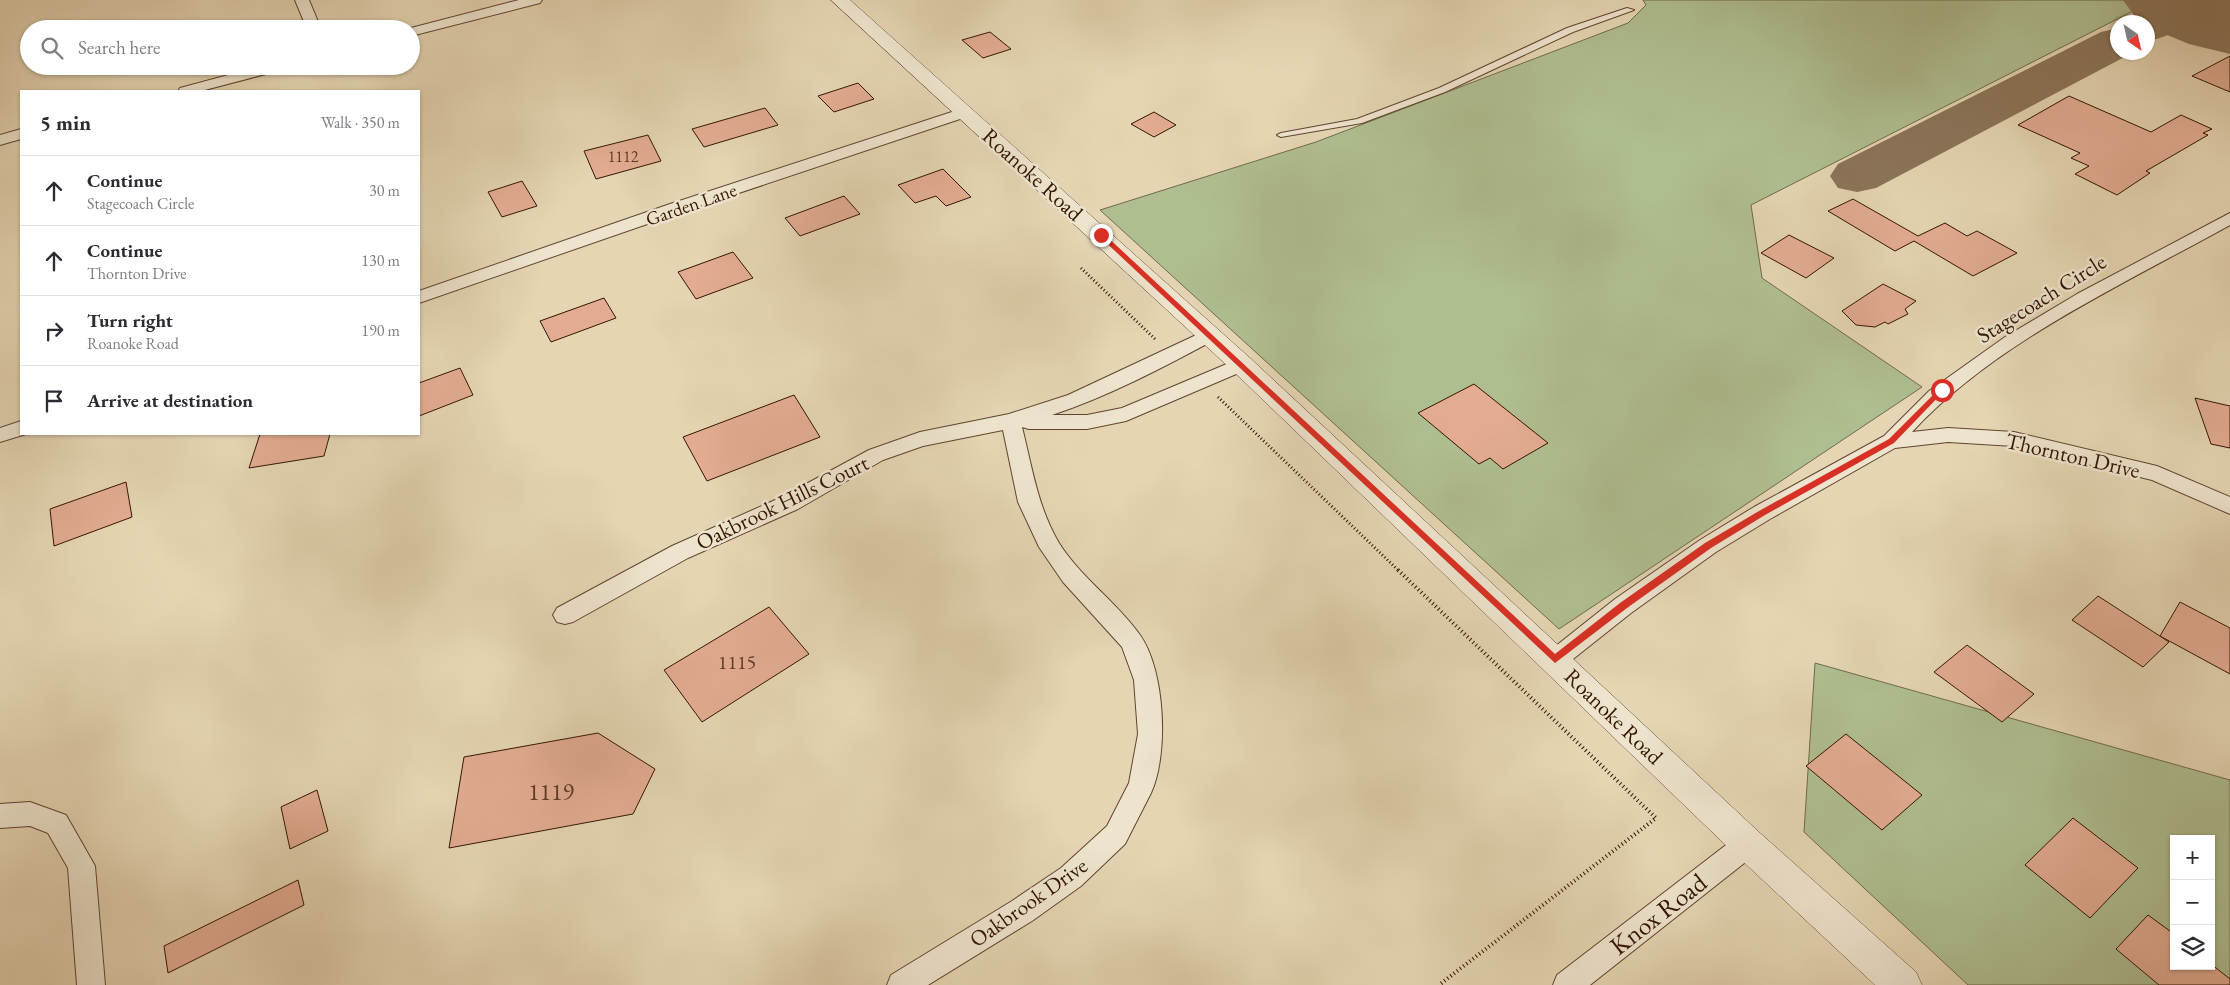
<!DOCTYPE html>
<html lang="en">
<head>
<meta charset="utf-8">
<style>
	body { margin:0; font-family:"EB Garamond",serif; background:#f2f2f3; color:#2b2b33 }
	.controls { position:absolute; right:15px; bottom:15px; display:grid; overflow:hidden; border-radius:0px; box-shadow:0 1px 4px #0004 }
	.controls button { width:45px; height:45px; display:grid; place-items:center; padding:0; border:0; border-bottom:1px solid #e1e1e2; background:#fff; color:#2b2b33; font:25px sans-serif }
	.compass { position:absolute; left:2110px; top:15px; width:45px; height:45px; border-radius:50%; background:#fff; box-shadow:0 1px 4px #0004; rotate:146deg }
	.stop { position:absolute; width:15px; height:15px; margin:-11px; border:4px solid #d93025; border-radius:50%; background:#fff }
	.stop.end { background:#d93025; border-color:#fff; box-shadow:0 1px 5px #0008 }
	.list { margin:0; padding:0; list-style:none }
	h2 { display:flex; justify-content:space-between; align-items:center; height:65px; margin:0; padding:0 20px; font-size:21px }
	h2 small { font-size:16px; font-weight:400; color:#7c7c81 }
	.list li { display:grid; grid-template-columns:32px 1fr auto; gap:15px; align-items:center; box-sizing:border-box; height:70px; padding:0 20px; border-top:1px solid #e1e1e2 }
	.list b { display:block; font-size:19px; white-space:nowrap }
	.list p { margin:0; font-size:16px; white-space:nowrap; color:#7c7c81 }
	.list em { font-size:16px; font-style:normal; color:#7c7c81 }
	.icon { flex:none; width:28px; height:28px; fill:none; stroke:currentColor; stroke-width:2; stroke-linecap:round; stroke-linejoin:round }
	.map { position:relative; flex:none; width:2230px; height:985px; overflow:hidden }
	.search { position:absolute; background:#fff; box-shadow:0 1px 4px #0004; left:20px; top:20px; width:400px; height:55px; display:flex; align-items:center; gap:12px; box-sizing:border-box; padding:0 18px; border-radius:28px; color:#7c7c81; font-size:19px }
	.panel { position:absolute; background:#fff; box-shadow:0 1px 4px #0004; left:20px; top:90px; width:400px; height:345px; border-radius:0px }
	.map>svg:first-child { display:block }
	.green { fill:#afbe91; stroke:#716a4a; fill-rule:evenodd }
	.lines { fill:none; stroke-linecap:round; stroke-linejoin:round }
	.taxiway { fill:#8c755b; fill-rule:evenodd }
	.runway { fill:#8c755b; fill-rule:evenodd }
	.building { fill:#e3ac92; stroke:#331503 }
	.service-casing { stroke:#60452f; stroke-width:2 }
	.minor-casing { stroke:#60452f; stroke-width:2 }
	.tertiary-casing { stroke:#60452f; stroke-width:1 }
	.path-far1 { stroke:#331503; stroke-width:3; stroke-dasharray:1 2.5; stroke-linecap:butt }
	.path { stroke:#331503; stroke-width:4; stroke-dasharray:1 3; stroke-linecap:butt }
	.service { fill:#eee4ce; fill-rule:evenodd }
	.minor { fill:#eee4ce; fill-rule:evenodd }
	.tertiary { fill:#eee4ce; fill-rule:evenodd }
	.route { fill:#d93025 }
	.labels { text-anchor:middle; stroke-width:5; stroke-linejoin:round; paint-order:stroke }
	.far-number-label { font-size:16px; fill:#5f3b27 }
	.far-street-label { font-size:19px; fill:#331503; stroke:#eee4ce }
	.number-label { font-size:20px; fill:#5f3b27 }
	.street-label { font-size:22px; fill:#331503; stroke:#eee4ce }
	.near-number-label { font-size:24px; fill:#5f3b27 }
	.near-street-label { font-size:26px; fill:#331503; stroke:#eee4ce }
</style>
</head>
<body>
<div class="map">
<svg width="2230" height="985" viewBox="0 0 2230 985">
	<rect width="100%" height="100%" fill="#e5d5b3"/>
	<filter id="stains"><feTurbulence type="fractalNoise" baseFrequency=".004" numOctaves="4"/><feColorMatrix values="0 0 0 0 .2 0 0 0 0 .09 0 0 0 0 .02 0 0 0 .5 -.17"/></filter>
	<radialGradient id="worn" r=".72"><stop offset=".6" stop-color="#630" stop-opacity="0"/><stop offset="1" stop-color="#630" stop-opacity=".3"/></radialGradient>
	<g class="green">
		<path d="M1643,0H2123L2141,7L1751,205L1762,278L1922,387L1559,629L1100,210L1316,142L1628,23L1646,5Z"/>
		<path d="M1815,663L2230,780V985H1968L1804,832ZM2174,839H2211V966H2174Z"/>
	</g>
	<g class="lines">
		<g class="taxiway">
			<path d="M2165,0H2212L2215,4C2203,22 2168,37 2148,41V22H2128L2131,17Z"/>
			<path d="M2118,28V52H2134L1876,188L1857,192L1838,188L1830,176L1838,164L2101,32Z"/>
		</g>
		<path class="runway" d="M2123,0H2230V54L2189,44L2148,27V22H2139Z"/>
	</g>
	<g class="building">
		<path d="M990,32L1011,49L983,58L962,40Z"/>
		<path d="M2230,56V92L2192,76Z"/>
		<path d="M858,83L874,99L834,112L818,96Z"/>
		<path d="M2069,96L2151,132L2181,115L2212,129L2203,133L2208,135L2146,171L2150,173L2117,195L2075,174L2089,166L2071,158L2080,153L2018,125Z"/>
		<path d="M765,108L778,125L704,147L692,129Z"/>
		<path d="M1154,112L1176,125L1154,137L1131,124Z"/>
		<path d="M648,135L661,161L596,179L584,151Z"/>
		<path d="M943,169L971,197L946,206L936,196L915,203L898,185Z"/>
		<path d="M522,181L537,206L502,217L488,192Z"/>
		<path d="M844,196L860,214L800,236L785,218Z"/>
		<path d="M1853,199L1918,236L1945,223L1967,236L1977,231L2017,253L1973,276L1914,241L1895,251L1828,211Z"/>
		<path d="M1789,235L1834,258L1806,278L1761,253Z"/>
		<path d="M733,252L753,278L696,299L678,272Z"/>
		<path d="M1883,284L1916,301L1905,309L1908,314L1888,324L1885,322L1875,327L1856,325L1842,311Z"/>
		<path d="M604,298L616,318L551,342L540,321Z"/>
		<path d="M460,368L473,395L419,416V383Z"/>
		<path d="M1474,384L1548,443L1503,469L1490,458L1479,464L1418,413Z"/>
		<path d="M794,395L820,437L707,481L683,437Z"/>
		<path d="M2195,398L2230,406V448L2211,444Z"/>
		<path d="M260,434H330L324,456L249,468Z"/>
		<path d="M126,482L132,517L54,546L50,509Z"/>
		<path d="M2098,596L2169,642L2143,667L2072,620Z"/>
		<path d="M2180,602L2230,628V674L2160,636Z"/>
		<path d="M769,607L809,654L702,722L664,670Z"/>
		<path d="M1967,645L2034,694L2002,722L1934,672Z"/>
		<path d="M598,733L655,769L633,814L449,848L464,757Z"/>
		<path d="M1846,734L1922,795L1882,830L1806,766Z"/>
		<path d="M317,790L328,831L290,849L281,807Z"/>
		<path d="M2073,818L2138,868L2090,918L2025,865Z"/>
		<path d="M298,880L304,905L168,973L164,946Z"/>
		<path d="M2148,915L2174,934V966H2211V964L2230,979V985H2159L2116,949Z"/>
	</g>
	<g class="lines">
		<g class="service-casing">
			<path id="service" d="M1627,8L1634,10L1573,32L1445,92L1362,123L1281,137L1277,135L1281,133L1357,119L1439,88L1567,28Z"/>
		</g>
		<g class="minor-casing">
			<g id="minor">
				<path d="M295,0H309L321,29H307Z"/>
				<path d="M519,0H542L540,3L411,36V29H407Z"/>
				<path d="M262,66H287L285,69L201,91H178L180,88Z"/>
				<path d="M964,108L969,110L972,113L969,116L682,212L419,303V291L670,204Z"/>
				<path d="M21,129V139L0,145V135Z"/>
				<path d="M2230,213V225C2124,284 1995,342 1912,432L1948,428L2014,432L2157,466L2230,497V514L2152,480L2014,446L1948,442L1895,448L1770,519L1716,552L1631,613L1563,667L1555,670L1547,667L1543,660L1547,653L1615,599L1700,540L1754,507L1884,436L1929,391L2005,337L2077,294Z"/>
				<path d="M1209,329L1216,331L1218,335L1216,339C1162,368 1109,396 1052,415H1087L1122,408L1241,358L1248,359L1251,364L1248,369L1126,421L1087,429H1029L1022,427C1032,467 1038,508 1059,543C1081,578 1116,601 1140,635C1165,670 1169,754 1151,793L1125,844L1081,886L1032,921L928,985H887L891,975L1012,901L1061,868L1107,826L1129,783L1138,734L1134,680L1122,647L1063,582L1039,547L1018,502L1003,430L923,446L883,460L798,509L688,558L573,622L565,624L557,622L553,615L557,608L672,546L782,497L869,450L920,432L1009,414L1068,395Z"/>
				<path d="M21,421V434H26L0,442V428Z"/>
				<path d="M30,802L66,815L95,866L105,985H77L68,868L48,833L30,826L0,828V804Z"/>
				<path d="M1748,831L1757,835L1761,844L1757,853L1590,985H1553L1557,975L1739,835Z"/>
			</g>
		</g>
		<g class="tertiary-casing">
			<path id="tertiary" d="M831,0H850L1250,358L1760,833L1916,972L1922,985H1875L1736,855L1232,370Z"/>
		</g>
		<g class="path-far1">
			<path d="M1081,268L1155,339"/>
			<path d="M1218,397L1399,571"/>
		</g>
		<path class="path" d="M1398,570L1656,818L1439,985"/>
		<use href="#service" class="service"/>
		<use href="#minor" class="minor"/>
		<use href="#tertiary" class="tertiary"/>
	</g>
	<path class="route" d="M1099,233H1103L1555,654L1620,603L1705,543L1759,511L1889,439L1939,389L1945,390L1894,443L1765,515L1711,548L1627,608L1555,663L1099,236Z"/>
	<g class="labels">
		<g class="far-number-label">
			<text x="623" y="162">1112</text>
		</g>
		<g class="far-street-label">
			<text transform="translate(691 204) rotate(-19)" y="7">Garden Lane</text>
		</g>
		<g class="number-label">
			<text x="737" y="669">1115</text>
		</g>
		<g class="street-label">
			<text transform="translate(1033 174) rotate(42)" y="8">Roanoke Road</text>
			<text transform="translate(2041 298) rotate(-32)" y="8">Stagecoach Circle</text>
			<text transform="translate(2073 455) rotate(13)" y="8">Thornton Drive</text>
			<text transform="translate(782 502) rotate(-26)" y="8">Oakbrook Hills Court</text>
			<text transform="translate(1614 716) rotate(44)" y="8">Roanoke Road</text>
			<text transform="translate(1028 902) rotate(-35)" y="8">Oakbrook Drive</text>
		</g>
		<g class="near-number-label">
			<text x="551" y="800">1119</text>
		</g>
		<g class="near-street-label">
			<text transform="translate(1658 914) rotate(-38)" y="9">Knox Road</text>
		</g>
	</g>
	<rect width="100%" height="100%" filter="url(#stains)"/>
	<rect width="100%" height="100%" fill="url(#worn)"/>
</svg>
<div class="controls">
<button>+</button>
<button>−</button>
<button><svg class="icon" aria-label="layers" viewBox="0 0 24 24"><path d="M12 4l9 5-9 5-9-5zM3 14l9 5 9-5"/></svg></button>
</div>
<svg class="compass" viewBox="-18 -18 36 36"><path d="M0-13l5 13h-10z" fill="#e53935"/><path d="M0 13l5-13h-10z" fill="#7c7c81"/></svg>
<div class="stop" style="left:1942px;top:390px"></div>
<div class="stop end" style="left:1101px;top:235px"></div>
<div class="search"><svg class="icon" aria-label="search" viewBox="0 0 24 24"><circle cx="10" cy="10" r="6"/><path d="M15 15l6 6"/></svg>Search here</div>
<section class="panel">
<h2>5 min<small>Walk · 350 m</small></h2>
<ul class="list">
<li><svg class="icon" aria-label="ahead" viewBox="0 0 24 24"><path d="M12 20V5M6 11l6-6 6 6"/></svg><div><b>Continue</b><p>Stagecoach Circle</p></div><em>30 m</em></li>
<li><svg class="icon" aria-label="ahead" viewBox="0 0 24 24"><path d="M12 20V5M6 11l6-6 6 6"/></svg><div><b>Continue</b><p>Thornton Drive</p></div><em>130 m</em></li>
<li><svg class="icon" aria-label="right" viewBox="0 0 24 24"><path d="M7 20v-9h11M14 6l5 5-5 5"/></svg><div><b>Turn right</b><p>Roanoke Road</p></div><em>190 m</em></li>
<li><svg class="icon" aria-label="arrive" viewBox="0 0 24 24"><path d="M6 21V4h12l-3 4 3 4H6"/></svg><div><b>Arrive at destination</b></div></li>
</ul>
</section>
</div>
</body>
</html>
